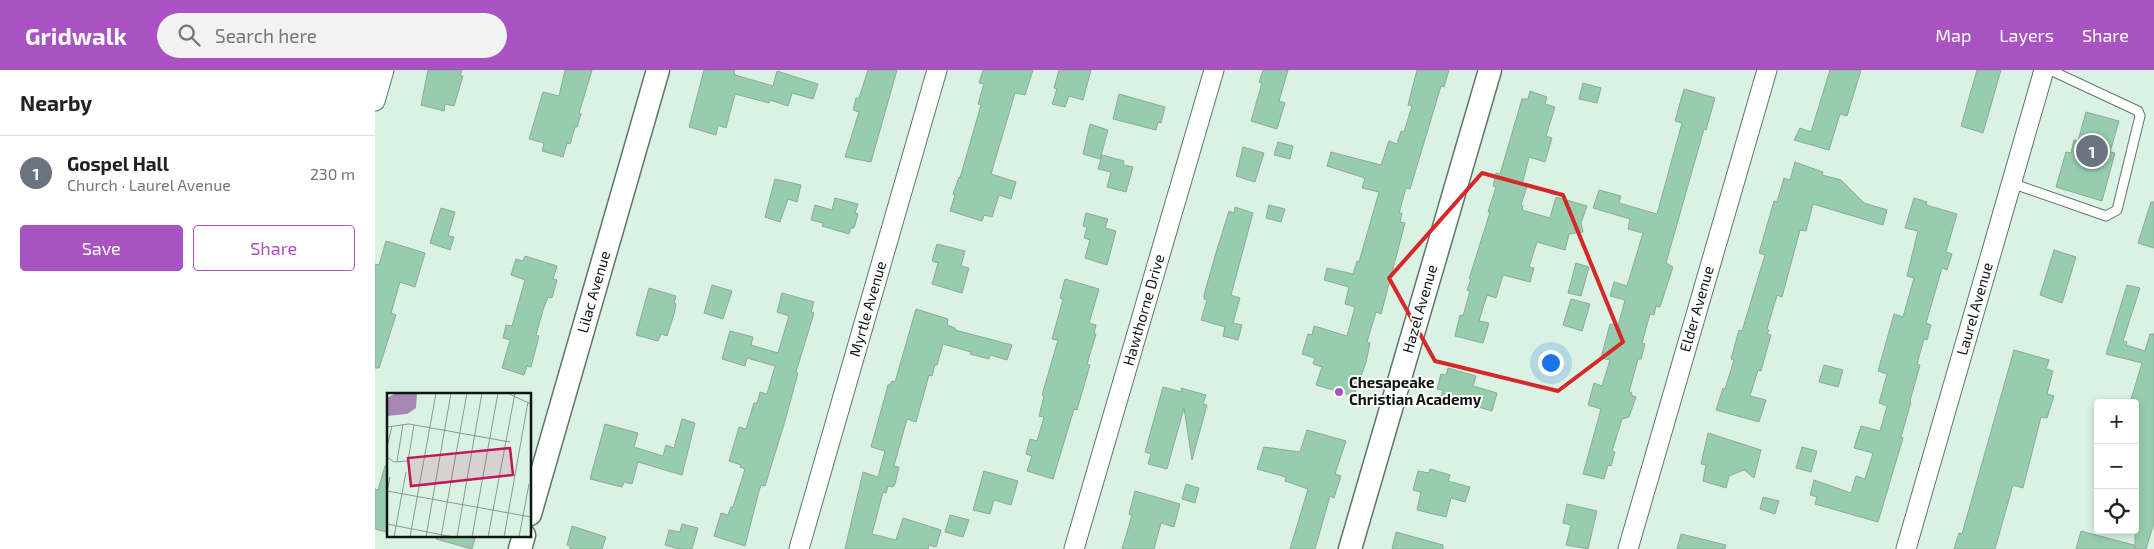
<!DOCTYPE html>
<html lang="en">
<head>
<meta charset="utf-8">
<style>
	body { margin:0; font-family:"Exo 2",sans-serif; background:#f2f2f2; color:#222 }
	.controls { position:absolute; right:15px; bottom:15px; display:grid; overflow:hidden; border-radius:5px; box-shadow:0 2px 8px #0003 }
	.controls button { width:45px; height:45px; display:grid; place-items:center; padding:0; border:0; border-bottom:1px solid #e0e0e0; background:#fff; color:#222; font:25px sans-serif }
	.you { position:absolute; left:1175px; top:292px; width:18px; height:18px; margin:-12px; border:4px solid #fff; border-radius:50%; background:#1a73e8; box-shadow:0 0 0 8px #1a73e833 }
	.badge { display:grid; place-items:center; width:32px; height:32px; border-radius:50%; background:#a853c1; color:#fff; font-size:16px; font-weight:700 }
	.pin { position:absolute; translate:-50% -50%; border:2px solid #fff; box-shadow:0 1px 5px #0006 }
	.list { margin:0; padding:0; list-style:none }
	h2 { display:flex; justify-content:space-between; align-items:center; height:65px; margin:0; padding:0 20px; font-size:21px }
	h2 small { font-size:16px; font-weight:400; color:#767676 }
	.list li { display:grid; grid-template-columns:32px 1fr auto; gap:15px; align-items:center; box-sizing:border-box; height:75px; padding:0 20px; border-top:1px solid #e0e0e0 }
	.list b { display:block; font-size:19px; white-space:nowrap }
	.list p { margin:0; font-size:16px; white-space:nowrap; color:#767676 }
	.list em { font-size:16px; font-style:normal; color:#767676 }
	.actions { display:flex; gap:10px; padding:15px 20px }
	.actions a { flex:1; padding:11px 0; border:1px solid #a853c1; border-radius:5px; text-align:center; font-size:18px; color:#a853c1 }
	.actions .main { background:#a853c1; color:#fff }
	.icon { flex:none; width:28px; height:28px; fill:none; stroke:currentColor; stroke-width:2; stroke-linecap:round; stroke-linejoin:round }
	.map { position:relative; flex:none; width:1779px; height:479px; overflow:hidden }
	header { display:flex; align-items:center; gap:30px; box-sizing:border-box; height:70px; padding:0 25px; background:#a853c1; color:#fff }
	header strong { font-size:24px }
	nav { display:flex; gap:28px; margin-inline-start:auto; font-size:18px }
	.search { width:350px; height:45px; background:#f2f2f2; display:flex; align-items:center; gap:12px; box-sizing:border-box; padding:0 18px; border-radius:28px; color:#767676; font-size:19px }
	main { display:flex }
	aside { flex:1; background:#fff }
	.map>svg:first-child { display:block }
	.building { fill:#95cdad; stroke:#91a89a }
	.lines { fill:none; stroke-linecap:round; stroke-linejoin:round }
	.service-casing { stroke:#607569; stroke-width:11 }
	.minor-casing { stroke:#607569; stroke-width:21 }
	.tertiary-casing { stroke:#607569; stroke-width:25 }
	.service { stroke:#fff; stroke-width:9 }
	.minor { stroke:#fff; stroke-width:19 }
	.tertiary { stroke:#fff; stroke-width:22 }
	.marked { fill:none; stroke:#d62828; stroke-width:4; stroke-linejoin:round }
	.poi-dot { fill:#a853c1; stroke:#fff; stroke-width:2 }
	.labels { text-anchor:middle; stroke-width:4; stroke-linejoin:round; paint-order:stroke }
	.street-label { font-size:15px; fill:#0e1611; stroke:#fff }
	.poi-label { font-size:15px; font-weight:bold; fill:#0e1611; stroke:#fff; text-anchor:start }
	.inset-road { fill:none; stroke:#889a8f; stroke-width:1 }
	.view { fill:#c2185b; fill-opacity:0.15; stroke:#c2185b; stroke-width:2.5 }
	.inset-edge { fill:none; stroke:#0e1611; stroke-width:2.5 }
</style>
</head>
<body>
<header>
<strong>Gridwalk</strong>
<div class="search"><svg class="icon" aria-label="search" viewBox="0 0 24 24"><circle cx="10" cy="10" r="6"/><path d="M15 15l6 6"/></svg>Search here</div>
<nav><a>Map</a><a>Layers</a><a>Share</a></nav>
</header>
<main>
<aside>
<h2>Nearby<small></small></h2>
<ul class="list">
<li><span class="badge" style="background:#6b7280">1</span><div><b>Gospel Hall</b><p>Church · Laurel Avenue</p></div><em>230 m</em></li>
</ul>
<div class="actions"><a class="main">Save</a><a>Share</a></div>
</aside>
<div class="map">
<svg width="1779" height="479" viewBox="0 0 1779 479">
	<rect width="100%" height="100%" fill="#daf2e3"/>
	<g class="building">
		<path d="M53,0H87L85,6H88L79,36L70,34L69,41L46,35Z"/>
		<path d="M190,0H217L204,43L206,44L202,57H200L195,74L192,73L188,87L167,81L169,73L154,69L168,22L184,26Z"/>
		<path d="M329,0H359L360,5L398,16L402,1L443,14L438,29L417,23L413,36L395,30L394,33L360,24L351,58L343,55L341,65L314,57Z"/>
		<path d="M493,0H522L496,92L470,87L484,42L478,40L481,28H484Z"/>
		<path d="M608,0H658L650,25L640,23L616,104L641,112L636,129L624,125L617,147L609,145L607,151L575,141L580,125L578,124L584,107L585,108L606,35L603,34L609,14L604,13Z"/>
		<path d="M684,0H716L708,30L694,26L690,37L677,34L682,19L679,18Z"/>
		<path d="M888,0H913L904,31L910,33L902,59L876,51L887,13L884,12Z"/>
		<path d="M1042,0H1074L1069,17L1066,16L1035,119L1031,118L1024,143H1027L1025,152L1030,153L1006,244L1001,242L992,272L995,273L991,292L979,326L941,315L947,297L938,294L940,288L927,284L933,264L937,265L939,256L972,266L980,237L970,234L974,217L949,210L952,198L978,204L982,191L984,192L1004,122L987,118L990,108L952,96L956,82L1006,95L1014,71L1022,74L1026,61L1029,62L1037,36L1033,35Z"/>
		<path d="M1455,0H1486L1472,46L1465,44L1454,80L1419,70L1425,58L1436,62Z"/>
		<path d="M1602,0H1626L1608,63L1586,56Z"/>
		<path d="M1208,13L1226,18L1222,33L1204,29Z"/>
		<path d="M1309,19L1340,28L1331,60L1329,59L1291,193L1298,197L1285,237L1281,236L1279,245L1275,244L1267,273L1270,274L1266,289H1263L1254,322L1257,323L1256,325L1261,327L1254,347L1247,349L1237,381L1240,382L1236,396L1233,395L1229,409L1208,404L1226,339L1213,335L1219,313L1227,316L1235,290L1226,288L1235,254L1243,256L1250,230L1235,226L1239,212L1252,216L1268,163L1253,159L1255,149L1218,138L1224,120L1246,126L1244,133L1282,144L1307,53L1300,51Z"/>
		<path d="M1155,21L1172,27L1170,34L1180,37L1171,66L1177,68L1170,92L1154,87L1147,115L1152,116L1146,135L1148,136L1147,140L1175,148L1181,127L1212,136L1206,153L1208,162L1194,164L1190,180L1162,172L1154,197L1159,198L1155,212L1128,205L1121,228L1112,225L1104,251L1114,253L1108,273L1080,266L1085,245L1088,246L1095,221L1092,220L1096,209H1094L1115,142H1113L1121,117L1118,116L1121,103L1125,104L1147,29H1153Z"/>
		<path d="M744,24L790,37L786,53L783,52L781,60L738,49Z"/>
		<path d="M1711,42L1744,51L1735,82L1740,83L1727,131L1681,117L1691,82L1696,83L1699,70L1703,71Z"/>
		<path d="M715,54L733,60L725,89L708,84Z"/>
		<path d="M903,72L918,76L915,89L899,85Z"/>
		<path d="M868,77L889,83L880,112L861,106Z"/>
		<path d="M727,85L749,91L748,95L758,97L751,122L732,117L736,102L723,99Z"/>
		<path d="M1420,92L1448,102L1447,105L1466,110L1489,133L1512,140L1508,155L1438,134L1431,161L1425,160L1407,227L1402,225L1392,259L1394,260L1392,264L1396,265L1386,301L1383,300L1375,326L1391,330L1384,352L1341,340L1348,318L1350,319L1359,290L1356,289L1364,260L1367,261L1390,185L1384,183L1399,131L1402,132L1409,108L1415,110Z"/>
		<path d="M400,109L426,115L422,132L413,129L405,152L390,147Z"/>
		<path d="M460,128L483,134L480,143L483,144L479,158H476L474,164L447,156L448,153L436,150L440,135L457,140Z"/>
		<path d="M1539,128L1552,132L1551,135L1582,144L1571,182L1577,184L1572,200L1567,198L1551,253L1556,255L1552,270L1549,269L1542,294L1545,295L1535,331L1536,332L1526,367L1528,368L1503,452L1440,434L1442,427L1435,425L1439,410L1476,423L1481,406L1490,409L1498,383L1479,378L1486,356L1505,361L1512,336L1504,333L1512,304L1503,301L1519,244L1528,247L1539,208L1532,206L1543,161L1530,158Z"/>
		<path d="M1776,132H1779V178L1763,173Z"/>
		<path d="M894,135L910,139L906,152L891,148Z"/>
		<path d="M860,137L878,143L856,225L865,228L858,253L867,255L863,270L848,266L850,257L826,250L832,230L829,229V225L840,186L854,141L859,143Z"/>
		<path d="M66,138L80,142L73,166L79,167L75,180L55,173Z"/>
		<path d="M711,143L733,149L730,158L741,161L732,195L710,188L715,170L709,168L712,157L708,156Z"/>
		<path d="M11,171L50,183L40,217L25,212L16,243L21,245L4,298H0V194L4,195Z"/>
		<path d="M562,174L590,181L586,196L594,198L587,223L557,214L563,193L557,191Z"/>
		<path d="M1679,180L1701,187L1687,233L1665,225Z"/>
		<path d="M150,186L182,196L178,209L182,210L177,228L173,227L168,240L161,265L164,266L156,297L152,296L149,305L127,298L135,270L128,268L131,255L137,256L150,210L136,205L141,189L148,191Z"/>
		<path d="M1201,193L1214,197L1206,226L1193,223Z"/>
		<path d="M690,209L724,219L714,253L721,255L719,264H721L712,294L715,295L702,340L699,339L678,409L652,401L657,386L651,384L655,369L662,371L669,347L664,346L669,326L667,325L683,270L677,269L688,229L685,228Z"/>
		<path d="M337,215L357,221L348,249L329,243Z"/>
		<path d="M1752,215L1765,218L1748,271L1752,272L1751,275L1770,281L1775,264H1779V453L1771,479H1760V333H1755L1767,293L1731,284Z"/>
		<path d="M274,218L301,226L299,233L301,234L299,244L292,266L286,264L283,271L261,265Z"/>
		<path d="M407,223L439,232L436,242L439,243L421,302L423,303L410,351L390,416L386,415L384,421L370,476L339,466L346,443L353,445L356,437H358L370,399L365,397L366,395L354,391L364,357L371,359L379,333H382L385,322L392,324L400,296L372,288L370,296L347,289L355,261L378,267L376,275L403,283L414,246L402,242Z"/>
		<path d="M1196,229L1215,234L1207,261L1188,255Z"/>
		<path d="M541,239L573,249L572,255L580,258V260L637,275L632,290L615,285L614,289L595,284L596,282L568,274L562,295H560L557,306L554,305L541,352L532,349L519,396L524,397L520,414L518,417L513,416L511,423L508,422L497,464L521,470L528,448L566,460L561,477L554,475L553,479H470L488,402L503,407L510,381L496,377L513,315H515L517,311L520,312Z"/>
		<path d="M1639,280L1674,290L1671,299L1678,301L1672,324L1679,326L1672,348L1666,347L1648,418L1638,415L1620,479H1579L1584,463L1587,464Z"/>
		<path d="M1449,295L1468,300L1463,317L1444,312Z"/>
		<path d="M1073,298L1101,306L1098,316L1122,323L1117,341L1066,326L1068,320L1062,319L1066,304L1071,305Z"/>
		<path d="M788,317L807,322L806,318L831,325L828,334L832,335L817,390L809,338L792,399L773,394L776,384L770,382Z"/>
		<path d="M307,349L320,353L307,405L263,392L257,414L249,412L247,417L215,409L230,354L263,363L259,377L288,386L291,375L299,378Z"/>
		<path d="M932,360L971,371L960,404L966,406L959,428L955,426L940,479H915L933,419L910,411L911,407L882,399L889,377L925,382Z"/>
		<path d="M1333,363L1386,380L1379,408L1369,400L1354,406L1351,418L1328,411L1331,395L1326,394Z"/>
		<path d="M1427,377L1442,381L1436,402L1421,398Z"/>
		<path d="M10,396H14V452L11,462L0,459V419L3,420Z"/>
		<path d="M1055,399L1075,405L1073,411L1095,417L1090,432L1076,428L1071,447L1042,440L1046,422L1038,420L1043,401L1054,403Z"/>
		<path d="M609,401L643,411L636,435L619,430L615,444L598,440Z"/>
		<path d="M811,414L824,418L820,433L807,429Z"/>
		<path d="M760,421L805,434L799,457L786,453L779,479H747L757,445L754,444Z"/>
		<path d="M1388,427L1404,431L1400,444L1385,439Z"/>
		<path d="M1192,434L1222,441L1213,479L1191,475L1196,455L1188,453Z"/>
		<path d="M575,445L594,450L588,467L570,462Z"/>
		<path d="M307,454L323,458L317,479H304L290,475L294,460L305,462Z"/>
		<path d="M197,456L231,467L227,479H195V476L192,475Z"/>
		<path d="M1706,461L1759,475V479H1701Z"/>
		<path d="M1021,462L1068,475V479H1017Z"/>
		<path d="M1306,464L1351,475L1350,479H1302Z"/>
		<path d="M62,465H101L97,479L61,469Z"/>
	</g>
	<g class="lines">
		<g class="service-casing">
			<path id="service" d="M1636,113L1731,146L1742,140L1765,46L1763,41L1675,0"/>
		</g>
		<g class="minor-casing">
			<g id="minor">
				<path d="M0,31L9,0"/>
				<path d="M424,479L562,0"/>
				<path d="M699,479L839,0"/>
				<path d="M1253,479L1392,0"/>
				<path d="M1531,479L1669,0"/>
			</g>
		</g>
		<g class="tertiary-casing">
			<g id="tertiary">
				<path d="M155,444L283,0"/>
				<path d="M145,479L149,465"/>
				<path d="M975,479L1115,0"/>
			</g>
		</g>
		<use href="#service" class="service"/>
		<use href="#minor" class="minor"/>
		<use href="#tertiary" class="tertiary"/>
	</g>
	<path class="marked" d="M1107,103L1188,125L1248,272L1183,321L1060,291L1014,208Z"/>
	<circle class="poi-dot" cx="964" cy="322" r="5"/>
	<g class="labels">
		<g class="street-label">
			<text transform="translate(219 222) rotate(-74)" y="5">Lilac Avenue</text>
			<text transform="translate(493 239) rotate(-74)" y="5">Myrtle Avenue</text>
			<text transform="translate(1045 239) rotate(-74)" y="5">Hazel Avenue</text>
			<text transform="translate(1322 239) rotate(-74)" y="5">Elder Avenue</text>
			<text transform="translate(1600 239) rotate(-74)" y="5">Laurel Avenue</text>
			<text transform="translate(769 240) rotate(-74)" y="5">Hawthorne Drive</text>
		</g>
		<g class="poi-label">
			<text x="974" y="318">Chesapeake<tspan x="974" dy="17">Christian Academy</tspan></text>
		</g>
	</g>
	<g transform="translate(12 323)">
		<rect width="144" height="144" fill="#daf2e3"/>
		<path d="M9,0H30L29,15L20,21L0,23V5Z" fill="#a887b2"/>
		<path class="inset-road" d="M120,0L144,11M0,34L22,31L123,49M0,54L5,33M0,64L7,69L21,68L27,32M10,69L16,31M3,84L0,98L144,124M0,131L66,144M7,144L19,79M23,144L49,0M39,144L64,0M54,144L80,0M70,144L95,0M85,144L111,0M101,144L128,0M117,144L141,9M132,144L142,91"/>
		<path class="view" d="M123,55L126,82L24,93L21,65Z"/>
		<rect width="144" height="144" class="inset-edge"/>
	</g>
</svg>
<div class="controls">
<button>+</button>
<button>−</button>
<button><svg class="icon" aria-label="locate" viewBox="0 0 24 24"><circle cx="12" cy="12" r="6"/><path d="M12 2v4M12 18v4M2 12h4M18 12h4"/></svg></button>
</div>
<div class="you"></div>
<div class="pin badge" style="left:1717px;top:81px;background:#6b7280">1</div>
</div>
</main>
</body>
</html>
